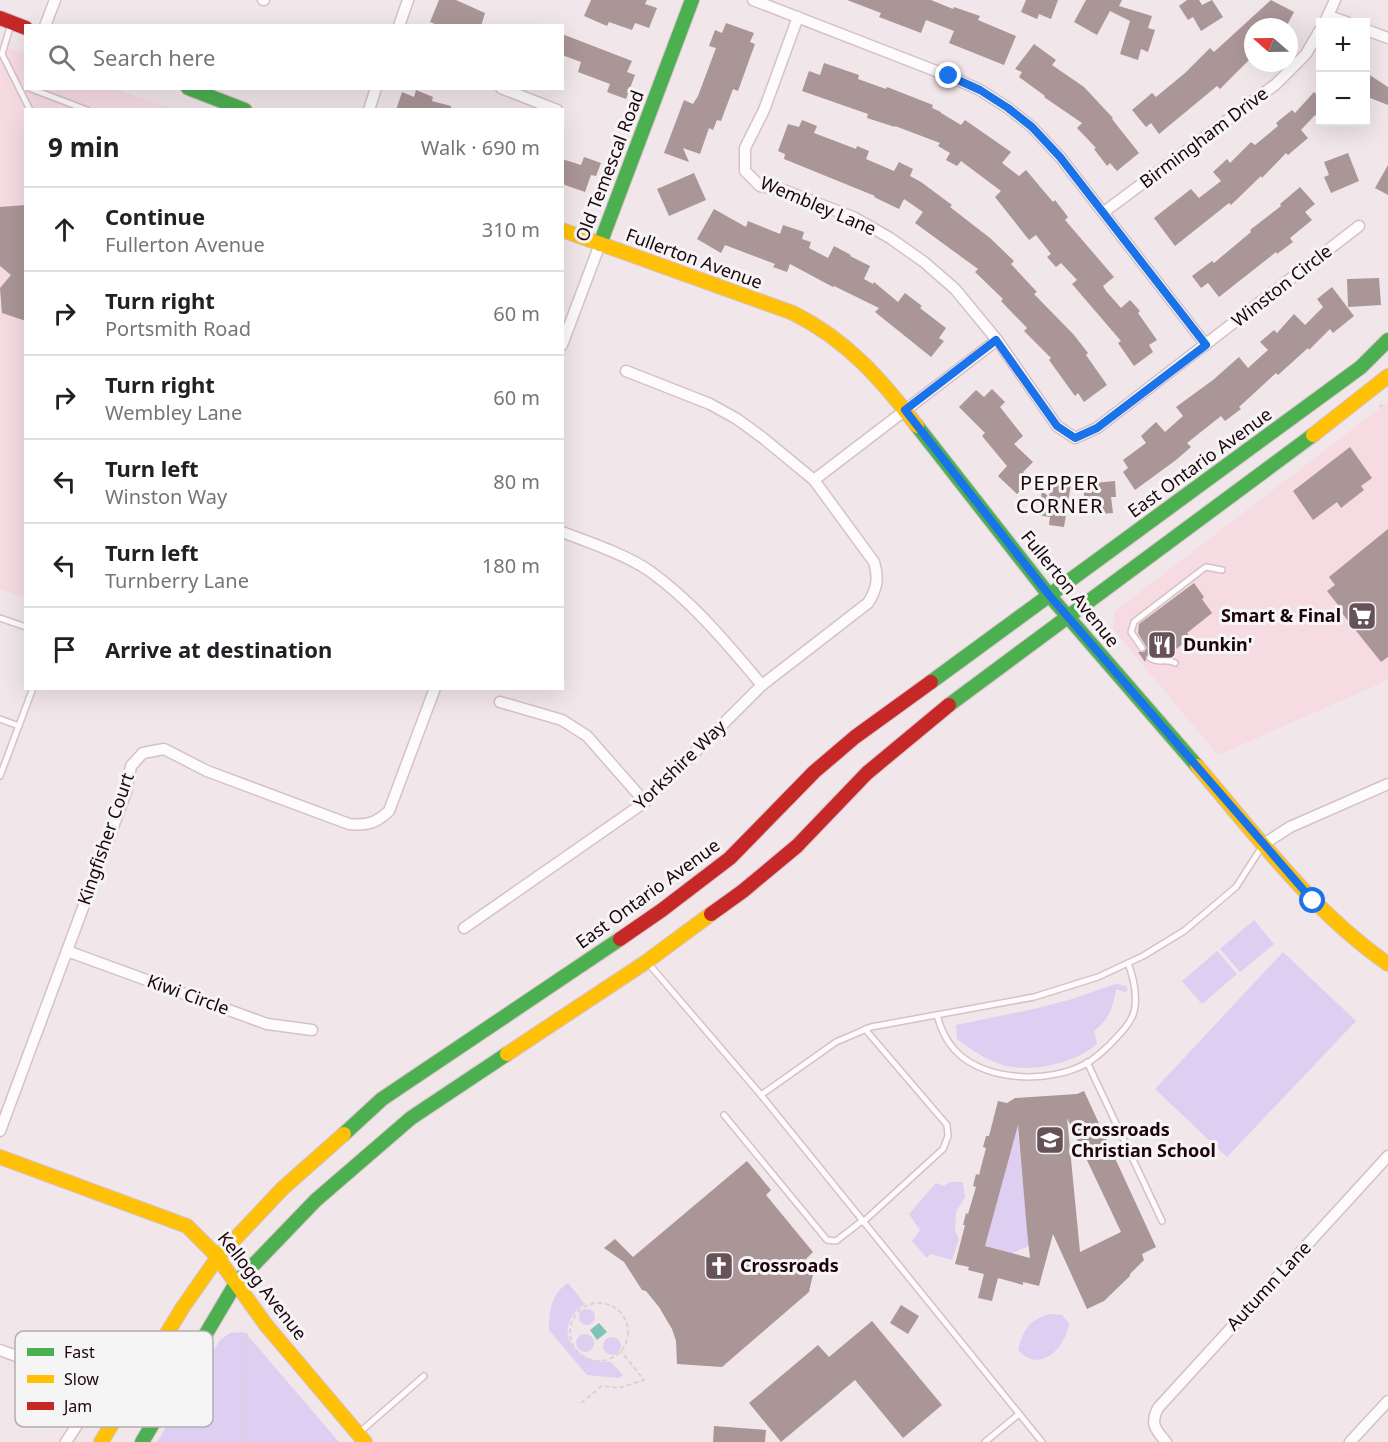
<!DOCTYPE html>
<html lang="en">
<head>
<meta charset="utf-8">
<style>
	body { margin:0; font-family:"Noto Sans",sans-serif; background:#f2f2f2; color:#202124 }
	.controls { position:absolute; right:18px; top:18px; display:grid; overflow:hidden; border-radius:0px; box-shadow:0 6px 24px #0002 }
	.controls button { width:54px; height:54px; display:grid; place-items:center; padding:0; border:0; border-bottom:2px solid #e0e0e0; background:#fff; color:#202124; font:30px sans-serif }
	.compass { position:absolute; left:1244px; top:18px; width:54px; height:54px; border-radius:50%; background:#fff; box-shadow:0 6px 24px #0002; rotate:290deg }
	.stop { position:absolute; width:18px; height:18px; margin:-14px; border:4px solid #1a73e8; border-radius:50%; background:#fff }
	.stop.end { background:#1a73e8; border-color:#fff; box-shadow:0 2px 6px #0008 }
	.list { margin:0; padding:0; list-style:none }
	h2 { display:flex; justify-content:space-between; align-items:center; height:78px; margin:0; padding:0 24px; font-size:26px }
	h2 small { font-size:20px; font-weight:400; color:#757577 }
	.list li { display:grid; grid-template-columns:39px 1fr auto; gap:18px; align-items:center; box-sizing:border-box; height:84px; padding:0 24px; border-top:2px solid #e0e0e0 }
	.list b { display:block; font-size:22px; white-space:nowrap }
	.list p { margin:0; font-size:20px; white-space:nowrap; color:#757577 }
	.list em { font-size:20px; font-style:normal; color:#757577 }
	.icon { flex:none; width:33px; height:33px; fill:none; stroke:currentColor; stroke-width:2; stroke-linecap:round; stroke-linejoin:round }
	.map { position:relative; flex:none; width:1388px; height:1442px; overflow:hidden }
	.search { position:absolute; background:#fff; box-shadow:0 6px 24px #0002; left:24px; top:24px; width:540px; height:66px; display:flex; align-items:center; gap:15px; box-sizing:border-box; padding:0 21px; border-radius:0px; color:#757577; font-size:22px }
	.panel { position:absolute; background:#fff; box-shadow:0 6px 24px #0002; left:24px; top:108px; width:540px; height:582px; border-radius:0px }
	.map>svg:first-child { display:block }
	.built { fill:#f6dbe2 }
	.green { fill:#decef1 }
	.water { fill:#80c3b7 }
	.building { fill:#aa9597; fill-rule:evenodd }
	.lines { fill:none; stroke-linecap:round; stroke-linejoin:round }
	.lane-casing { stroke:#d7c1c8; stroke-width:8 }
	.street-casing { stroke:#d7c1c8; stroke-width:13 }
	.fast-casing { stroke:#d7c1c8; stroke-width:16 }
	.slow-casing { stroke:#d7c1c8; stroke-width:16 }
	.jam-casing { stroke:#d7c1c8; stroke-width:16 }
	.path { stroke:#d8d3d5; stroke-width:2; stroke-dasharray:4.5 3; stroke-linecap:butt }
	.lane { stroke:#fdfbfc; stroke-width:5 }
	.street { stroke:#fdfbfc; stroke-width:10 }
	.fast { stroke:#4caf50; stroke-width:14 }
	.slow { stroke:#ffc107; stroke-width:14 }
	.jam { stroke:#c62828; stroke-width:14 }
	.route { stroke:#1a73e8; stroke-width:8 }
	.labels { text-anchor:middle; stroke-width:6; stroke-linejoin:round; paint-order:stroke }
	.street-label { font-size:18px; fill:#1f030d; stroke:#f5f5f5 }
	.poi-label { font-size:18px; font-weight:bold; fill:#1f030d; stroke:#f5f5f5; text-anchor:start }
	.neighbourhood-label { font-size:20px; letter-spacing:1.5px; fill:#1f030d; stroke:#f5f5f5 }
	.key { fill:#f5f5f5; stroke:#b5acaf; stroke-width:1.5 }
	.key-label { font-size:16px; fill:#1f030d }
</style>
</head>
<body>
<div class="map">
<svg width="1388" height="1442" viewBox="0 0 1388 1442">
	<rect width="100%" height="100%" fill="#f1e6e9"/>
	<g class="built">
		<path d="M0,45L25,54L26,88L116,89L172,109L26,110L25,598L0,589Z"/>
		<path d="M1388,402V680L1218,755L1113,629L1115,611Z"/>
	</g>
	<g class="green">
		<path d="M1254,920L1274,944L1240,972L1220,949Z"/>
		<path d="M1217,951L1237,974L1202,1004L1182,981Z"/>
		<path d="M1283,952L1356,1021L1227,1157L1155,1089Z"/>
		<path d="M1116,984L1126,986L1128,991L1124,992L1116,989C1113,1007 1109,1020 1094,1031L1097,1044C1075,1062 1040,1071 1012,1067C992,1064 973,1051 957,1039L956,1025L1034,1009L1069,1000Z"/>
		<path d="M1016,1112L1029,1246L1012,1253L985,1246L1016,1130Z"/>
		<path d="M950,1182H963L965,1197L956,1212L955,1231L959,1239L952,1260L930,1254L927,1258L912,1241L920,1230L909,1214L936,1183L944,1186Z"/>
		<path d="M568,1283L585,1304C550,1327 573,1364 611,1362L623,1375L619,1378L587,1375L549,1330C549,1311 551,1294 568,1283Z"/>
		<circle cx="587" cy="1317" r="8"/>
		<path d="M1049,1314L1062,1315L1069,1323C1066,1347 1040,1375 1018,1350C1024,1329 1027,1322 1049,1314Z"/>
		<path d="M243,1332L249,1337L339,1442H157L220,1340L230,1333Z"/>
		<circle cx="585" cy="1343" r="9"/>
		<circle cx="612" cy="1346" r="9"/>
	</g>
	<path class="water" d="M599,1323L607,1332L597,1340L590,1330Z"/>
	<g class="building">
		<path d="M439,0H456L485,13L481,26H440L430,22Z"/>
		<path d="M591,0H647L645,4L657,8L649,28L635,23L632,30L609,22L607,26L584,16Z"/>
		<path d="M847,0H931L953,9L954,7L980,16L978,20L1016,36L1004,65L949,43L954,31L926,20L921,33L879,17L881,13Z"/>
		<path d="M1026,0H1058L1051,19L1039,14L1037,19L1021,12Z"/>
		<path d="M1086,0H1122L1119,6L1152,16L1148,28L1155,30L1148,52L1141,49L1138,60L1120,54L1130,21L1110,11L1097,35L1074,22Z"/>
		<path d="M1187,0H1199L1202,5L1212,0L1223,17L1201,31L1193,17L1188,20L1179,6Z"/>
		<path d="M1271,0L1294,12L1286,27H1253V56L1220,89L1217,86L1159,134L1151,123L1146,127L1132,110L1152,93L1156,97L1185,73L1210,48L1214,52Z"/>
		<path d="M726,23L754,33L750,42L755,44L738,91L733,89L721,121L717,120L713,130L709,128L700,154L683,148L689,162L664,153L684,100L693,104L698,96L716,48L709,46L715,30L722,33Z"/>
		<path d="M562,34L632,61L627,72L635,75L626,99L607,92L610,84L578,72L581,62L562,55Z"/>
		<path d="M1034,44L1056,60L1052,65L1084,87L1113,118L1112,119L1139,153L1117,171L1110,163L1107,166L1094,149L1096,148L1077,128L1082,123L1044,97L1045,96L1019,77L1022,72L1015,69Z"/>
		<path d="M824,63L859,75L858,79L886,89L887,87L933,105L932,108L941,112V113L961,125L965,120L1011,152L1002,163L1019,176L1026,170L1053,202L1055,200L1068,217L1065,220L1114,277L1103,286L1106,291L1121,308L1130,300L1140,311L1138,313L1157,340L1149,345L1153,352L1134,366L1118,343L1121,341L1072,284L1077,280L1061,263L1056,267L1047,257L1051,254L1036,235L1029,240L995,197L1001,191L961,161L957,166L946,160L950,153L938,146L940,143L895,126V127L867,118L868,114L802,91L809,71L820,75Z"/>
		<path d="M1365,72L1388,87V105L1365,96Z"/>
		<path d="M416,90L433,97L432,101L451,106V110H396L402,92L414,97Z"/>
		<path d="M1314,92L1320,97V120L1315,115L1301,130L1308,138L1288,155L1286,153L1262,178L1261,176L1231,205L1229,203L1175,246L1154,218L1191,189L1199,198L1221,181L1213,172L1227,159L1230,163L1251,142L1255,145L1278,126L1276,123L1292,110L1295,113Z"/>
		<path d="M802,120L817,126L814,133L856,149L857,146L869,151L866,159L894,171L899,162L913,169L910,176L921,182L952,205L950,207L990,238L1014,261L1011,264L1037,292L1034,294L1074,335L1088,353L1086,355L1107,385L1084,402L1078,393L1075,396L1049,360L1051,358L1024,331L1027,328L1001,301L1003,299L975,272L978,269L915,223L923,212L904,199L899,209L874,197L875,196L784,159L785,154L778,151L788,124L799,127Z"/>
		<path d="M1348,153L1359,181L1331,193L1324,177L1329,175L1324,162Z"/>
		<path d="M584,157L601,163L596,176L591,175L585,192L562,184V159L581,165Z"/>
		<path d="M1388,165V195L1375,188Z"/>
		<path d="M694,173L706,200L669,216L657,189Z"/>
		<path d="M1300,187L1315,204L1305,212L1312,220L1290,238L1293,242L1277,254L1276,252L1219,297L1208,283L1201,288L1192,276L1212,261L1214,263L1251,232L1250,230L1281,206L1280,204Z"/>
		<path d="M26,205V321L2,313L0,288L11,275L0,266V207Z"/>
		<path d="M714,209L746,227L748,221L780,234L783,225L804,232L802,239L811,242L809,248L828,258L834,246L851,255L850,256L870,266L864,279L873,284L874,282L898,302L905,293L922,306L920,308L946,328L939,338L944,341L931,357L875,312L879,308L834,286L833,287L790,264L787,272L773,267L775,264L725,245L721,253L697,239Z"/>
		<path d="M1379,278L1381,305L1348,307L1347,279Z"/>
		<path d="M1332,287L1354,316L1333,333L1330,329L1309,350L1308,348L1278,375L1276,373L1239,407L1241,409L1225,421L1221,416L1187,443L1191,447L1176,460L1135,490L1123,472L1128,468L1123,460L1146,443L1141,436L1156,422L1165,432L1183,416L1176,407L1213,380L1239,357L1248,368L1268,350L1260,342L1274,330L1277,333L1294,314L1305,325L1323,307L1317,299Z"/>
		<path d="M992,389L1005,402L1000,407L1023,436L1014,444L1033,462L1023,472L1031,479L1017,494L998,476L1007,466L982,436L985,433L959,407L976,390L984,397Z"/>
		<path d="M1350,447L1372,478L1361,486L1364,490L1341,508L1337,502L1313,520L1293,491Z"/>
		<path d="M1052,481L1071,484L1064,527L1049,525L1050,517L1038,515L1042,491L1049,497Z"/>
		<path d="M1115,481L1116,497H1111L1113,513L1086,515L1083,484Z"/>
		<path d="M1388,529V657L1381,662L1337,607L1339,606L1327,591L1335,585L1329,577Z"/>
		<path d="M1194,583L1204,597L1202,599L1212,613L1187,633L1191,638L1168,655L1165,651L1158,656L1148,654L1145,662L1138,652H1144L1147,648L1138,633L1139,624Z"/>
		<path d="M1084,1091L1156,1247L1142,1254L1144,1260L1130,1274V1276L1104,1301L1087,1309L1053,1234L1039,1286L1023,1282V1285L998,1278L992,1301L978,1298L984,1274L968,1270L969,1267L955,1264L965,1225H963L966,1213L968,1214L976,1187L973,1186L976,1174L979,1175L986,1148L983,1147L986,1136H989L998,1101L1007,1103L1015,1098L1077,1094ZM1067,1118L1121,1232L1080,1252ZM1018,1125L1027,1231L1030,1258L985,1246Z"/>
		<path d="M747,1161L771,1190L766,1195L813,1252L805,1260L814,1270L809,1292L722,1367L677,1364L676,1341L672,1329L659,1307L646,1291L642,1290L624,1262L604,1248L615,1239L633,1257Z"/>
		<path d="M901,1305L919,1316L908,1334L890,1323Z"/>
		<path d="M872,1321L942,1405L903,1438L855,1380L781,1442L749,1403L818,1345L829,1357Z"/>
		<path d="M714,1426L766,1430L765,1442H713Z"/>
	</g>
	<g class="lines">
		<g class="lane-casing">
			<g id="lane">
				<path d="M11,24L2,54L30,110"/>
				<path d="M29,88L87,110"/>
				<path d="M0,618L26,627"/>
				<path d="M1142,648L1131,632L1134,622L1203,569L1206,567L1222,570"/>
				<path d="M1150,658C1158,664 1166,658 1175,663"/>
				<path d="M0,719L19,726"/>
				<path d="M0,776L33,688"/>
				<path d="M648,963L761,1095L836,1042L871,1027L1034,997L1098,977L1143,956L1184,931L1236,887L1263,845"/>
				<path d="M937,1015C940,1026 943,1035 950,1044C977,1083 1051,1085 1089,1062C1099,1055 1108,1047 1116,1038C1123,1031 1131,1022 1134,1012C1138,995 1134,979 1128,963"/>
				<path d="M1087,1062L1162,1221"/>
				<path d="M761,1095L1042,1442"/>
				<path d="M724,1115L827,1240L836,1241L862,1221"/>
				<path d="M863,1222L943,1149L948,1136L947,1125L865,1029"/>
				<path d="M360,1432L424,1376"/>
				<path d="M985,1442L1019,1414"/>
			</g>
		</g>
		<g class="street-casing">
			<g id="street">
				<path d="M263,0H264"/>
				<path d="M753,0L949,76L980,90L1008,108L1032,127L1060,157L1206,345"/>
				<path d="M1329,16L1346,22"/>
				<path d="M798,17L764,110L745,148V171L760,186L786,191L855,218L890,238L924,262L955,289L997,340L1057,426L1075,438L1097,428L1359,226"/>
				<path d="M1325,22L1335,0"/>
				<path d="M45,26L55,0"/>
				<path d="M399,26L408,0"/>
				<path d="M1366,30L1388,38"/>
				<path d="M501,88L557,110"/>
				<path d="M369,110L376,88"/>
				<path d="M1104,212L1276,84L1306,54L1320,30"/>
				<path d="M562,345L600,244"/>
				<path d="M814,480L997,340"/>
				<path d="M562,532C589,542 629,556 651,572C695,604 727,644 762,685"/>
				<path d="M500,702L562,720L587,736L645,802"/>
				<path d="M1264,844L1290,827L1388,784"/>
				<path d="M464,928L645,802L762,685L868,603C877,589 879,578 874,562L814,480L763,438L737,419L710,404L626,371"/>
				<path d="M67,951L267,1024L312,1030"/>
				<path d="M0,1131L126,792L131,766L143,753L164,749L207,771L349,824C367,826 376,823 389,811L435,688"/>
				<path d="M0,1350L83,1381C95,1406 79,1421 66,1442"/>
				<path d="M1166,1442C1155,1429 1150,1424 1158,1408L1388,1156"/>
				<path d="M1350,1442L1388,1401"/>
			</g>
		</g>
		<g class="fast-casing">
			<g id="fast">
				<path d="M188,88L245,110"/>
				<path d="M600,244L692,0"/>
				<path d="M917,426L1049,595L1197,766"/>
				<path d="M931,682L1361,367L1388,340"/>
				<path d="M949,705L1313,435"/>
				<path d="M344,1134L382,1099L620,939"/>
				<path d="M142,1442L236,1283L316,1200L411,1118L507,1054"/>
			</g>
		</g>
		<g class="slow-casing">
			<g id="slow">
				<path d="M562,230L793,313C847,340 881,379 917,426"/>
				<path d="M1313,435L1388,376"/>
				<path d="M1197,766C1256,835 1312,911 1388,964"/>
				<path d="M507,1054L646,962L711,914"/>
				<path d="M0,1157L187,1226L215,1254L266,1325L365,1442"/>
				<path d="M101,1442L183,1307L218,1257L282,1189L344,1134"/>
			</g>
		</g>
		<g class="jam-casing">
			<g id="jam">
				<path d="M0,18L26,28"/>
				<path d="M711,914L743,891L797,846L867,773L949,705"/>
				<path d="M620,939L662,910L730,858L814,772L855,737L931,682"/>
			</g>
		</g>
		<g class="path">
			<path d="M1379,407L1385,403"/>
			<circle cx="599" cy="1332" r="29"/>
			<path d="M581,1403L602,1386L619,1388L644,1380L621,1351"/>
			<path d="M242,1442L246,1336L249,1331"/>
		</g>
		<use href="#lane" class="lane"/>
		<use href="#street" class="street"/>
		<use href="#fast" class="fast"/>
		<use href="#slow" class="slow"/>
		<use href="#jam" class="jam"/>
	</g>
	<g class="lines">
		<path class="route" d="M949,76L980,90L1008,108L1032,127L1060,157L1206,345L1097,428L1075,438L1057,426L996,340L905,410L1049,595L1313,901"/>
	</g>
	<defs>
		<g id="supermarket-square" transform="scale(1.5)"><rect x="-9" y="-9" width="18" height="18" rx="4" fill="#68525a" stroke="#f5f5f5"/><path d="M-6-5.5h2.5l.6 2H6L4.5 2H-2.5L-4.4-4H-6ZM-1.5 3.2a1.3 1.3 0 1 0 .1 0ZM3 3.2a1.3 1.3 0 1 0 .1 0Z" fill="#fff"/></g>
		<g id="restaurant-square" transform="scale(1.5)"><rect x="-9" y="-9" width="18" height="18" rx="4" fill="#68525a" stroke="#f5f5f5"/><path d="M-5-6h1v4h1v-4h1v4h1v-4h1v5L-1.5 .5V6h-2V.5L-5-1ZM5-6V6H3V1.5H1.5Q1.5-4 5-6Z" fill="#fff"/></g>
		<g id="school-square" transform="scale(1.5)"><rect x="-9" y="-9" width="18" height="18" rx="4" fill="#68525a" stroke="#f5f5f5"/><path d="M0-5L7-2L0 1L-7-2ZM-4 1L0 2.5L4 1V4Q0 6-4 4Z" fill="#fff"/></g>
		<g id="church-square" transform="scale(1.5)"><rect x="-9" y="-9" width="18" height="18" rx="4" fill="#68525a" stroke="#f5f5f5"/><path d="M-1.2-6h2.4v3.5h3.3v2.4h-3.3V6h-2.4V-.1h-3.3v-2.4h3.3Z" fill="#fff"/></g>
	</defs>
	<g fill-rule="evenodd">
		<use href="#supermarket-square" x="1362" y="616"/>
		<use href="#restaurant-square" x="1162" y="645"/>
		<use href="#school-square" x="1050" y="1140"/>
		<use href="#church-square" x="719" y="1266"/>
	</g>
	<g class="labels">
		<g class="street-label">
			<text transform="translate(1204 138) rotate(-37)" y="6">Birmingham Drive</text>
			<text transform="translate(610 166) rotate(-69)" y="6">Old Temescal Road</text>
			<text transform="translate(818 206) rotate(23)" y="6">Wembley Lane</text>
			<text transform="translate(694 259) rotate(20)" y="6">Fullerton Avenue</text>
			<text transform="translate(1282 286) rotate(-38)" y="6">Winston Circle</text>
			<text transform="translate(1200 463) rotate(-36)" y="6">East Ontario Avenue</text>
			<text transform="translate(1070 589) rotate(51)" y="6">Fullerton Avenue</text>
			<text transform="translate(680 765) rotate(-44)" y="6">Yorkshire Way</text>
			<text transform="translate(106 839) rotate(-71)" y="6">Kingfisher Court</text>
			<text transform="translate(648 894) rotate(-36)" y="6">East Ontario Avenue</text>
			<text transform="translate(188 995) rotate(20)" y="6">Kiwi Circle</text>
			<text transform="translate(262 1286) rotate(52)" y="6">Kellogg Avenue</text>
			<text transform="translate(1269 1286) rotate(-47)" y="6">Autumn Lane</text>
		</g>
		<g class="poi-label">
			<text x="1341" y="622" text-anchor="end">Smart &amp; Final</text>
			<text x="1183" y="651">Dunkin'</text>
			<text x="1071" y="1136">Crossroads<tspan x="1071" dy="21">Christian School</tspan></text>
			<text x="740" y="1272">Crossroads</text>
		</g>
		<g class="neighbourhood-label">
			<text x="1060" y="490">PEPPER<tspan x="1060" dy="23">CORNER</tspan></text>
		</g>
	</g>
	<rect x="15" y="1331" width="198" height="96" rx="9" class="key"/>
	<rect x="27" y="1348" width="27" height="8" fill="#4caf50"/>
	<rect x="27" y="1375" width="27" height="8" fill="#ffc107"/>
	<rect x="27" y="1402" width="27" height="8" fill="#c62828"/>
	<g class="key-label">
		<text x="64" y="1358">Fast</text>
		<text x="64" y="1385">Slow</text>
		<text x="64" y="1412">Jam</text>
	</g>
</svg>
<div class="controls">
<button>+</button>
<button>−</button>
</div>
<svg class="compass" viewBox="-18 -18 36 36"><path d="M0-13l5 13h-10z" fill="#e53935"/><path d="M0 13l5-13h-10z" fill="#757577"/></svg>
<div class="stop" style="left:1313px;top:901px"></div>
<div class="stop end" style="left:949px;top:76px"></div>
<div class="search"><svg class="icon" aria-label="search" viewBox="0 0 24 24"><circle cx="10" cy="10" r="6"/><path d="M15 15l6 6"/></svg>Search here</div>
<section class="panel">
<h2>9 min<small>Walk · 690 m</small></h2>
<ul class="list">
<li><svg class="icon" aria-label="ahead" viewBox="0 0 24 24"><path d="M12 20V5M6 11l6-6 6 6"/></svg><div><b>Continue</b><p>Fullerton Avenue</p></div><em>310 m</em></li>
<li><svg class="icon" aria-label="right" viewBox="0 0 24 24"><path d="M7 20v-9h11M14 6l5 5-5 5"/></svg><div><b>Turn right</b><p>Portsmith Road</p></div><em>60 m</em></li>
<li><svg class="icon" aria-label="right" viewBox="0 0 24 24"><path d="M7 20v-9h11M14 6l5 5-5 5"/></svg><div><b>Turn right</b><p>Wembley Lane</p></div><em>60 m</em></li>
<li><svg class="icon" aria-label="left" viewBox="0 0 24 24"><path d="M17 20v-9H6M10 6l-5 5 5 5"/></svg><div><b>Turn left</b><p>Winston Way</p></div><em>80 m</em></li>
<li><svg class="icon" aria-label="left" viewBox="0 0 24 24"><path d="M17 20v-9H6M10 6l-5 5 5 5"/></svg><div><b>Turn left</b><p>Turnberry Lane</p></div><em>180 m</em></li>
<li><svg class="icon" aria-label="arrive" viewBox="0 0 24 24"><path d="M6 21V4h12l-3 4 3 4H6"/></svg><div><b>Arrive at destination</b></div></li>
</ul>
</section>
</div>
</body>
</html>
